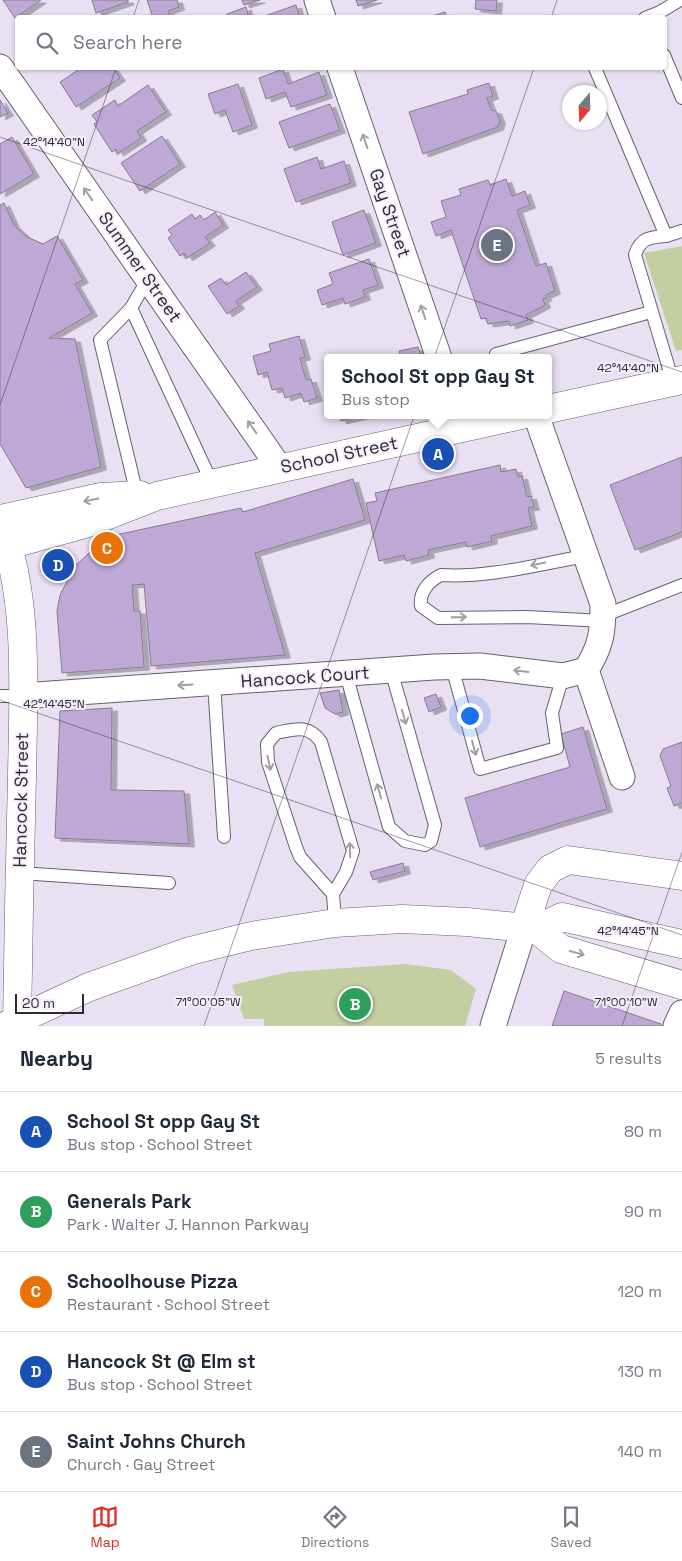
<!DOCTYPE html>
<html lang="en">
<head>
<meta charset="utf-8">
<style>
	body { margin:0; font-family:"Space Grotesk",sans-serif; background:#f2f2f3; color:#1f2937 }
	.compass { position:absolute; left:562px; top:85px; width:45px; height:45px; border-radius:50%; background:#fff; box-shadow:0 1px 4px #0004; rotate:199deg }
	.scale { position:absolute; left:15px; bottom:12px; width:69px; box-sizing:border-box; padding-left:5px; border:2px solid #2e2a31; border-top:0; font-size:14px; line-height:18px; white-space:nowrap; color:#2e2a31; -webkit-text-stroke:4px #f6eefd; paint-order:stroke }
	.you { position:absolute; left:469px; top:715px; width:18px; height:18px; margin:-12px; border:4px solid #fff; border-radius:50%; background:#1a73e8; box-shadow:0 0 0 8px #1a73e833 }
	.badge { display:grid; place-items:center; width:32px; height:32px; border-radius:50%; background:#d93025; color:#fff; font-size:16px; font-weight:700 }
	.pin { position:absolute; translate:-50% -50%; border:2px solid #fff; box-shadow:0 1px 5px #0006 }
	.popup { position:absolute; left:324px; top:354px; width:228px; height:65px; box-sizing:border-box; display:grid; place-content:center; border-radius:5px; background:#fff; filter:drop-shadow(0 1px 4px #0005); font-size:16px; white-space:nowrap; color:#747a83 }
	.popup b { font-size:19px; color:#1f2937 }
	.popup::after { content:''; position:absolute; left:50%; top:100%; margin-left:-10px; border:10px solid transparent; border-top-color:#fff }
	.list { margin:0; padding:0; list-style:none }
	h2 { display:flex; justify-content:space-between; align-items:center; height:65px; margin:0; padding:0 20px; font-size:21px }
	h2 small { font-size:16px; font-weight:400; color:#747a83 }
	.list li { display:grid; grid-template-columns:32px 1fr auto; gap:15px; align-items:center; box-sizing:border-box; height:80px; padding:0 20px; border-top:1px solid #e0e1e3 }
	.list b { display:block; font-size:19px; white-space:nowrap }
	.list p { margin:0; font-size:16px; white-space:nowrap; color:#747a83 }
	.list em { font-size:16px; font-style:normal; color:#747a83 }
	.icon { flex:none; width:28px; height:28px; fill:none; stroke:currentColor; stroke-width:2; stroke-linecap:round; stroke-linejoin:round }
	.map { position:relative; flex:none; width:682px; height:1026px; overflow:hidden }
	.search { position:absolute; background:#fff; box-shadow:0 1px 4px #0004; left:15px; right:15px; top:15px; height:55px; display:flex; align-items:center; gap:12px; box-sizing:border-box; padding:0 18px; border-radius:5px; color:#747a83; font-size:19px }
	.sheet { height:465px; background:#fff }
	nav { display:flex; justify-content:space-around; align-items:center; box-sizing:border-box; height:70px; border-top:1px solid #e0e1e3; background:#fff; font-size:14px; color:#747a83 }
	nav a { display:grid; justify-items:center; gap:2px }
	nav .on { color:#d93025 }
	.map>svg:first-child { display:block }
	.green { fill:#c3cfa1 }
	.building { fill:#bea8d5; stroke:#857e8e; filter:url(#shadow) }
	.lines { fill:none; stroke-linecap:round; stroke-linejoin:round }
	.service-casing { stroke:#675f6f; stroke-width:14 }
	.minor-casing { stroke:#675f6f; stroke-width:27 }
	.tertiary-casing { stroke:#675f6f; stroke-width:29 }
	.primary-casing { stroke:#675f6f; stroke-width:29 }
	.service { stroke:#fff; stroke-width:12 }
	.minor { stroke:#fff; stroke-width:25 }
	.tertiary { stroke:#fff; stroke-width:28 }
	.primary { stroke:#fff; stroke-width:28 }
	.oneway { stroke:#a19fa2 }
	.ticks { fill:none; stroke:#2e2a31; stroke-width:1; stroke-opacity:0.45 }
	.labels { text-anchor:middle; stroke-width:4; stroke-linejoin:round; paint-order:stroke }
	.street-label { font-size:18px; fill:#2e2a31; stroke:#f6eefd }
	.ticks-label { font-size:12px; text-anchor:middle; fill:#2e2a31; stroke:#f6eefd; stroke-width:4; stroke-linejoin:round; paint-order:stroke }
</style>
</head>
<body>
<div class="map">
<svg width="682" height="1026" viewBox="0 0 682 1026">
	<defs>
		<filter id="shadow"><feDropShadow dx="5.5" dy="3" stdDeviation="0" flood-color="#0004"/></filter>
	</defs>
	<rect width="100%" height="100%" fill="#e9e0f3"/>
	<g class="green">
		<path d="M682,246V350L676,351L644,253Z"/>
		<path d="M405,964L451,970L476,989L465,1026H264V1019H244L232,985L288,972Z"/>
	</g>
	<g class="building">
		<path d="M3,0H41L15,18Z"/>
		<path d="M92,0H128V2L96,13Z"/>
		<path d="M147,0H177L179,7L168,11L170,18H153Z"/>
		<path d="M242,0H260L244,5Z"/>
		<path d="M356,0H377L358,6Z"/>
		<path d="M476,0H497L496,11L475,9Z"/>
		<path d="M296,5L300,18H259Z"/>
		<path d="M246,7L249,18H228L227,14Z"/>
		<path d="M445,12L447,18H426Z"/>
		<path d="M81,68H113L120,78L76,107L60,82Z"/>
		<path d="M283,69L288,84L319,72L327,95L291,107L285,92L266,99L259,78Z"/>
		<path d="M489,83L493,96L487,98L491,110L496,111L500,121L498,127L423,154L409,112L468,94L467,90Z"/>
		<path d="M238,84L252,125L233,132L225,110L215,114L208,94Z"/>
		<path d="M148,85L166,112L137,131L141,138L118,153L116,149L112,152L94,124L97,122L92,115L115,100L118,106Z"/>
		<path d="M0,100L8,113L0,117Z"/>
		<path d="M330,104L340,130L289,148L279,122Z"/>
		<path d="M162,136L180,164L140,191L121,163Z"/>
		<path d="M12,137L34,174L0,194V144Z"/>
		<path d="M317,157L321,169L344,161L351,183L296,202L284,169Z"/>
		<path d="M506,179L512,196L525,191L530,205L517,210L536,266L546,263L555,291L546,295V298L543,299L545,305L526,315L528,320L510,326L509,321L488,324L486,318L481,319L451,230L436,236L431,222L446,217L441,201L461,195L459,189L488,180L490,185Z"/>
		<path d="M4,203L14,225L27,237L43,244L57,236L83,280L75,284L92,313L49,338L75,339L101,467L26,488L0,444V205Z"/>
		<path d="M364,210L376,243L343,255L332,222Z"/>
		<path d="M215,212L223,225L205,237L210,243L187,258L184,253L180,256L168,238L172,235L168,230L192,214L195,219L200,215L204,220Z"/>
		<path d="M369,259L378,285L363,290L365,297L345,304L343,298L322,305L317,290L333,284L329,273Z"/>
		<path d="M246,272L257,287L236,301L239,306L227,314L208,286L221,278L226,285Z"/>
		<path d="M299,336L305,357L300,358L306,380L311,379L317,398L304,402L301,393L285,398L282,388L272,390L267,372L258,375L253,356L271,351L269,344Z"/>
		<path d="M418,347L422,358H401L399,351Z"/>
		<path d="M339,415H367L341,421Z"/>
		<path d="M682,457V532L635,550L610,485Z"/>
		<path d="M500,465L501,472L516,469L518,477L522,476L527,497L531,496L534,507L528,508L532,526L491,536L492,541L467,547L466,542L428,550L429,555L406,561L404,555L379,561L366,503L377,501L375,493Z"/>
		<path d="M353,479L365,520L255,553L285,655L151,666L144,584L132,585L134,611H140L144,667L62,673L57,611L60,595L75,566L100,543L120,534L241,508L243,512Z"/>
		<path d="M339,690L343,712L335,714L325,708L320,693Z"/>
		<path d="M436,694L441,707L429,712L424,698Z"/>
		<path d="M112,708L111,790L184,791L189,844L55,838L60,711Z"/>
		<path d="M583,727L607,809L480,847L465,798L570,767L561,734Z"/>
		<path d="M682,742V803L674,806L667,788L671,786L660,756L663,749Z"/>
		<path d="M403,863L405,871L373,880L370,872Z"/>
		<path d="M564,991L661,1024V1026H552Z"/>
	</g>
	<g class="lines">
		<g class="service-casing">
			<g id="service">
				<path d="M645,18L660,12L680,0"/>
				<path d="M664,55L682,98"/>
				<path d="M595,68L666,236L682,231"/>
				<path d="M666,236C650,237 640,238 635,255L673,382"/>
				<path d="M131,308L148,279"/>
				<path d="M496,354L651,312"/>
				<path d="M137,495L100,340L131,308L212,483"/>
				<path d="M586,556C538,564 490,578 441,575C429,581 419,592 421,606L438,618L527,617L604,621"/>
				<path d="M603,616L682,585"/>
				<path d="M452,667L480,769L557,748L552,713L563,676"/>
				<path d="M346,674L389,827L405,841L425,845L431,841L435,825L391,670"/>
				<path d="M214,683L224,837"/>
				<path d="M0,696H22"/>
				<path d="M20,873L169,883"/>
				<path d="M333,894L300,857L296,847L268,762L267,744L276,733C295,729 309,724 321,742L353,851L346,872L333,894L335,923"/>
			</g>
		</g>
		<g class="minor-casing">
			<g id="minor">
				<path d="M317,0L323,18"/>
				<path d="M0,67L279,467"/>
				<path d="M340,68L439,358"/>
				<path d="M536,415L603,604C603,633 601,646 586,670L622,777"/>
				<path d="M22,696L434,667L480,666L563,676L586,670"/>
				<path d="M493,1026L524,928"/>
				<path d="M676,1026L682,1013"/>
			</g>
		</g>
		<g class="tertiary-casing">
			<g id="tertiary">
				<path d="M524,928L538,885L550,869L568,860L682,876"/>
				<path d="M536,929L561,949L682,985"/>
				<path d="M5,1026L89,987L190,951L251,936L335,923L402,919L467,922L536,929L562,917L682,944"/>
			</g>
		</g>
		<g class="primary-casing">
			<g id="primary">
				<path d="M548,409L682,380"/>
				<path d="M0,519L101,497L140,495"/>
				<path d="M0,525C30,594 23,700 22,776C20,859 18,943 17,1026"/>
				<path d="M9,545L88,523L157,496L521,415"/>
			</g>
		</g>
		<use href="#service" class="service"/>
		<use href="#minor" class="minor"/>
		<use href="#tertiary" class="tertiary"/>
		<use href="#primary" class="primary"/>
	</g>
	<defs><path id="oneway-shaft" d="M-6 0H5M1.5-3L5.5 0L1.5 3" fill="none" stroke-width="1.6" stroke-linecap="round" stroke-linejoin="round" transform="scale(1.25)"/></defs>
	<g class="oneway">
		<use href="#oneway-shaft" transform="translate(365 141) rotate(-109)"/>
		<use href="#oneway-shaft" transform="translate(88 194) rotate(-125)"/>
		<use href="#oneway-shaft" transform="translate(423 312) rotate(-109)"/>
		<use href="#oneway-shaft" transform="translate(252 427) rotate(-125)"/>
		<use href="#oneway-shaft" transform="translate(91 500) rotate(169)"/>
		<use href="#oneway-shaft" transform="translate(538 564) rotate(169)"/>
		<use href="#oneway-shaft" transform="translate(459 617) rotate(-1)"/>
		<use href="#oneway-shaft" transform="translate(521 671) rotate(-173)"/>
		<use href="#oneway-shaft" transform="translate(185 685) rotate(176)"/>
		<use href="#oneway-shaft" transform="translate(404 717) rotate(74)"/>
		<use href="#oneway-shaft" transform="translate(474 748) rotate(75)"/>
		<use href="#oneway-shaft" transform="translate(269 763) rotate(78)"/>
		<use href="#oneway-shaft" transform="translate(379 791) rotate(-106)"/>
		<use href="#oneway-shaft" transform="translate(350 850) rotate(-92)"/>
		<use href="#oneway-shaft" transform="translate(577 953) rotate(15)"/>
	</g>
	<path class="ticks" d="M133,18L139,0M551,18L557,0M0,137L682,372M0,405L116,68M0,700L682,935M204,1026L534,68M622,1026L682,852"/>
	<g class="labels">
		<g class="street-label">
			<text transform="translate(390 213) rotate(71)" y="6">Gay Street</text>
			<text transform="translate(140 267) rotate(55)" y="6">Summer Street</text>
			<text transform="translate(339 455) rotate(-12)" y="6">School Street</text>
			<text transform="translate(305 677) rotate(-4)" y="6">Hancock Court</text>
			<text transform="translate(21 800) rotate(-89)" y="6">Hancock Street</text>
		</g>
	</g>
	<g class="ticks-label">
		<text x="54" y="146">42°14'40"N</text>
		<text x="628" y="372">42°14'40"N</text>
		<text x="54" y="708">42°14'45"N</text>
		<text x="628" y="935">42°14'45"N</text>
		<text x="208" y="1006">71°00'05"W</text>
		<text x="626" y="1006">71°00'10"W</text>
	</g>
</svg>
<svg class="compass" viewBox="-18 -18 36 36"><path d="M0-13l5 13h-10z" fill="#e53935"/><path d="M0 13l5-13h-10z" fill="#747a83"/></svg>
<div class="scale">20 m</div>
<div class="you"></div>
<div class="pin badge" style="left:438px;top:454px;background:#1a4fb4">A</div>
<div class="popup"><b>School St opp Gay St</b>Bus stop</div>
<div class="pin badge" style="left:355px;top:1004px;background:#2e9e5b">B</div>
<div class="pin badge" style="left:107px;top:548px;background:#e8710a">C</div>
<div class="pin badge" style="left:58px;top:565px;background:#1a4fb4">D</div>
<div class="pin badge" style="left:497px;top:245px;background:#6b7280">E</div>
<div class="search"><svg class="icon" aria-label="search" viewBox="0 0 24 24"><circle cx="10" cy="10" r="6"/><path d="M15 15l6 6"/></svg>Search here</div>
</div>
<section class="sheet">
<h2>Nearby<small>5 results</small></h2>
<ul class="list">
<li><span class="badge" style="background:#1a4fb4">A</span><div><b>School St opp Gay St</b><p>Bus stop · School Street</p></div><em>80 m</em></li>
<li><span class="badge" style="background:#2e9e5b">B</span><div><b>Generals Park</b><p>Park · Walter J. Hannon Parkway</p></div><em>90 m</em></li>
<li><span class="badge" style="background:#e8710a">C</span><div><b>Schoolhouse Pizza</b><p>Restaurant · School Street</p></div><em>120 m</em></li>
<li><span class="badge" style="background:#1a4fb4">D</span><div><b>Hancock St @ Elm st</b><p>Bus stop · School Street</p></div><em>130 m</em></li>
<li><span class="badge" style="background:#6b7280">E</span><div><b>Saint Johns Church</b><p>Church · Gay Street</p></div><em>140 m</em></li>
</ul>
</section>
<nav>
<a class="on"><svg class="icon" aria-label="map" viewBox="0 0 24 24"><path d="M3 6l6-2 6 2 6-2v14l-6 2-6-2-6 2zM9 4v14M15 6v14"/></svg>Map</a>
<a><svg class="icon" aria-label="directions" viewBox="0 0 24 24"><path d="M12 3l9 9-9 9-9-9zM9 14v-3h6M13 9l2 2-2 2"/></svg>Directions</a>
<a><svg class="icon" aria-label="saved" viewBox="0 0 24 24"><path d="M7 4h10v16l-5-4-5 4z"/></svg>Saved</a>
</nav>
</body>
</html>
